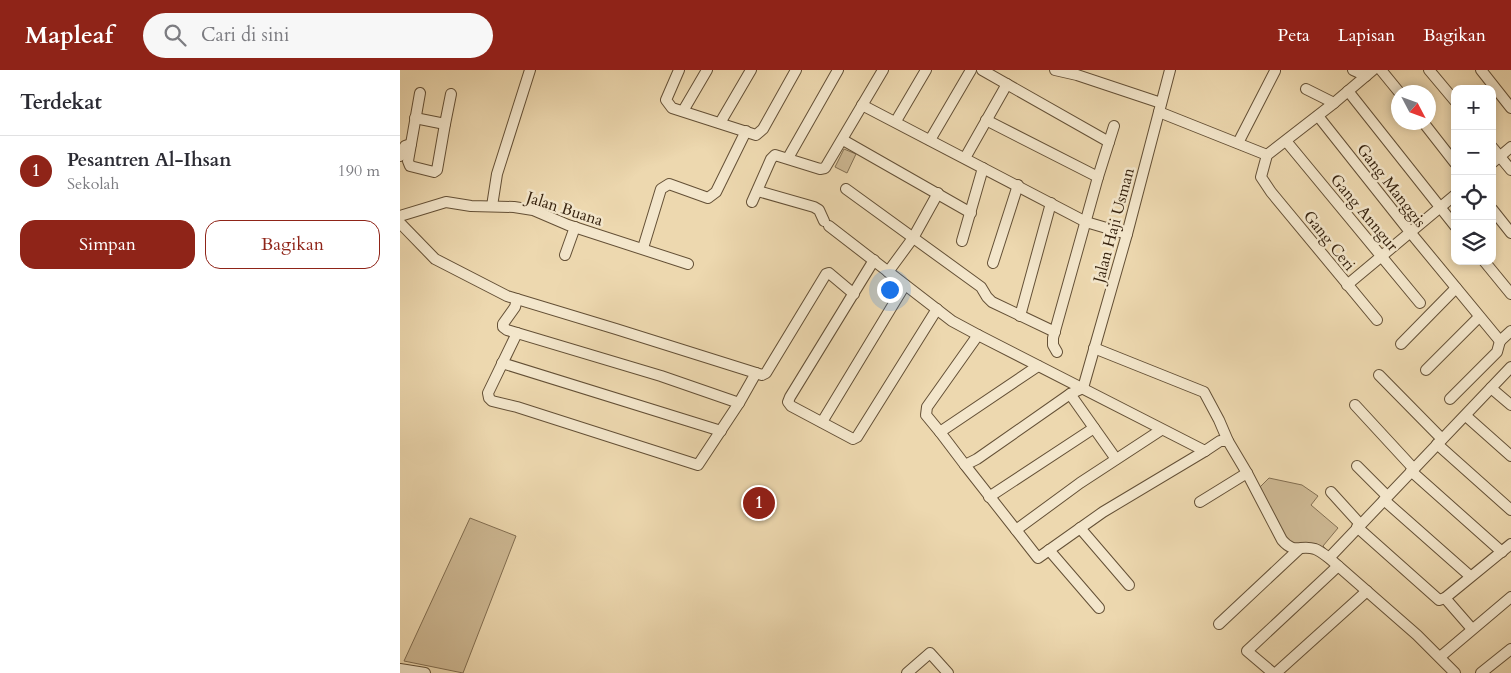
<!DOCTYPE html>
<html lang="id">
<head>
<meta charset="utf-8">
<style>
	body { margin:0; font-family:Cardo,serif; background:#f7f7f7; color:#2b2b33 }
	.controls { position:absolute; right:15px; top:15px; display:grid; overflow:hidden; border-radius:10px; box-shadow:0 2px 8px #0003 }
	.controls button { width:45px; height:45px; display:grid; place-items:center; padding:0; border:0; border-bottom:1px solid #e1e1e2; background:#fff; color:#2b2b33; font:25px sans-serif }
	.compass { position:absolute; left:991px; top:15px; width:45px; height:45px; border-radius:50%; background:#fff; box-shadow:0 2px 8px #0003; rotate:131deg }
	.you { position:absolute; left:489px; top:219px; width:18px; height:18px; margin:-12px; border:4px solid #fff; border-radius:50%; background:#1a73e8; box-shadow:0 0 0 8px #1a73e833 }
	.badge { display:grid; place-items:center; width:32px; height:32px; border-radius:50%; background:#8f2418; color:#fff; font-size:16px; font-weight:700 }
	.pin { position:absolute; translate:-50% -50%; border:2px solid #fff; box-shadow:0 1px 5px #0006 }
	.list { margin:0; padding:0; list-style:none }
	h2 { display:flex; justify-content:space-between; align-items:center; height:65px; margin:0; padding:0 20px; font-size:21px }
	h2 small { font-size:16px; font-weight:400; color:#7c7c81 }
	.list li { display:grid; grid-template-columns:32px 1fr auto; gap:15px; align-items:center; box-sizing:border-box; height:70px; padding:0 20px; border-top:1px solid #e1e1e2 }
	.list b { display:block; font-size:19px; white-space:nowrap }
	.list p { margin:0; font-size:16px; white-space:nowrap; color:#7c7c81 }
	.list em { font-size:16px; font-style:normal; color:#7c7c81 }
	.actions { display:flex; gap:10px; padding:15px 20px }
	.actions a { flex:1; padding:11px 0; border:1px solid #8f2418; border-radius:15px; text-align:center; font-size:18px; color:#8f2418 }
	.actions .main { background:#8f2418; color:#fff }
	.icon { flex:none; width:28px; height:28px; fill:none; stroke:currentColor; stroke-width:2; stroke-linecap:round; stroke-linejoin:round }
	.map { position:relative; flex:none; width:1111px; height:603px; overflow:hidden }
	header { display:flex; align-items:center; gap:30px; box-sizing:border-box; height:70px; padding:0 25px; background:#8f2418; color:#fff }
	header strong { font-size:24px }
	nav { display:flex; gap:28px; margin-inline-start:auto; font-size:18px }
	.search { width:350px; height:45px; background:#f7f7f7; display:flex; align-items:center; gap:12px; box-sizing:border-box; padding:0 18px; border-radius:28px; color:#7c7c81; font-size:19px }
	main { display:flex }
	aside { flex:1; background:#fff }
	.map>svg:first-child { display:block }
	.green { fill:#ceb994; stroke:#826e51 }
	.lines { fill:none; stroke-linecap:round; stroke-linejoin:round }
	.minor-casing { stroke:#645036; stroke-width:12 }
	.minor { stroke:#f3e6cb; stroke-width:10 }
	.labels { text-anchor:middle; stroke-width:5; stroke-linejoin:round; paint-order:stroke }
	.street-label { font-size:16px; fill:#36220e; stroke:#f3e6cb }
</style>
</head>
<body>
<header>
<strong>Mapleaf</strong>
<div class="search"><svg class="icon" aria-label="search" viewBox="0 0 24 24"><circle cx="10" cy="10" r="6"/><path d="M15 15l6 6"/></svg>Cari di sini</div>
<nav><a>Peta</a><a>Lapisan</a><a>Bagikan</a></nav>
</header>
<main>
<aside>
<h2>Terdekat<small></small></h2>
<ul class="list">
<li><span class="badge">1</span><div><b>Pesantren Al-Ihsan</b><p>Sekolah</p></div><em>190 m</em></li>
</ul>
<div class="actions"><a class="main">Simpan</a><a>Bagikan</a></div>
</aside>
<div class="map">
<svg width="1111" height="603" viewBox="0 0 1111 603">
	<rect width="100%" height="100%" fill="#edd8af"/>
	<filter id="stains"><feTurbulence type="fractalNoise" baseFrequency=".004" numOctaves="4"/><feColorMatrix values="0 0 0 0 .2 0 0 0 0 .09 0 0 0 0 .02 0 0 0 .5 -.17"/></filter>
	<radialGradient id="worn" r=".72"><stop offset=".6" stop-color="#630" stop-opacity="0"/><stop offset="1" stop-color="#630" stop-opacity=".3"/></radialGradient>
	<g class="green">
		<path d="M444,79L456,84L447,103L435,97Z"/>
		<path d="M869,408L902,415L918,426L911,435L938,458L923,476L929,482L890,474L859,418Z"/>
		<path d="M70,448L116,466L63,603L4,591Z"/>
	</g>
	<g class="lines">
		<g class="minor-casing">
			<g id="minor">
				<path d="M279,0L266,30L272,38L356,65L363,59L396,0"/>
				<path d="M582,0L709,72"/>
				<path d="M655,0L677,5L761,33"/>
				<path d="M953,0L966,6"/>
				<path d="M973,0L934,33L867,85L861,107L871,122L977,250"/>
				<path d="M981,0L999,22"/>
				<path d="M1029,0L1055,31"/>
				<path d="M1081,0L1111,38"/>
				<path d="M906,19L934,33"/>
				<path d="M948,21L1055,156"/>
				<path d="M20,23L8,91L10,96L34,102L37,100L45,54"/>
				<path d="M462,35L686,152L727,164"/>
				<path d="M283,41L307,0"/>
				<path d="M759,42L867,85"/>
				<path d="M918,46L1010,162L1100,271"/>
				<path d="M15,48L45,54L51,24"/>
				<path d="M586,50L698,107"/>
				<path d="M496,51L526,0"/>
				<path d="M1023,52L1055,93"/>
				<path d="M320,53L351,0"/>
				<path d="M443,70L571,143"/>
				<path d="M530,70L571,0"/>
				<path d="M886,71L1020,233"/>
				<path d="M838,73L875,1"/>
				<path d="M1092,77L1111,100"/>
				<path d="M0,86L5,76L11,74"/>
				<path d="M388,88L438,0"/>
				<path d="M565,88L607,14"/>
				<path d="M1092,93L1111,77"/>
				<path d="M446,119L581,217L587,227L592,232L655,262"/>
				<path d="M358,121L414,137L419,140L424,151"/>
				<path d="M352,132L371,89L375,85L420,99L425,98L483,0"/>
				<path d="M92,136L97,104L130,0"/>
				<path d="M1092,139L1111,163"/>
				<path d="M0,146L46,132L71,136L114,137L133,140L168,155L288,194"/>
				<path d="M0,153L35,189L107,226L216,259L356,303L339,333L298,395L117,337L92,331L89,328L88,323L117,263"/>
				<path d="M429,156L552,251L578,265L805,381L820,371H828"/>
				<path d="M562,171L583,98"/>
				<path d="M243,178L261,119L269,114L308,128L316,122L346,61"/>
				<path d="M165,185L175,157"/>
				<path d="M474,190L390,327L388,332L391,336L453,369L457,367L537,239"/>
				<path d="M1084,191L1111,224"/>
				<path d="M593,193L618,115"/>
				<path d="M488,202L513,168L538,123"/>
				<path d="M947,215L1055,125"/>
				<path d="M117,229L115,237L103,254V257L107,260L261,306L339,333"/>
				<path d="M620,246L651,133"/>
				<path d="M1100,271L1111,261"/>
				<path d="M1001,274L1056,218"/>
				<path d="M694,278L804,322L819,350L828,371L847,403L882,470C895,485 900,474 915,479C920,481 925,485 929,488L1017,565L1055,603"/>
				<path d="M657,282L653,275V268L698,107L714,56"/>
				<path d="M102,293L321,361"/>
				<path d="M1026,300L1079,247"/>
				<path d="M356,303L362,305L366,303L426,204L429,203L454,224"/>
				<path d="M979,305L1042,369"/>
				<path d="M683,318L670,324L577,389L565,395L638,488L703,442L805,381"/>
				<path d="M683,318L727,164L770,0"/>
				<path d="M1091,318L1111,335"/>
				<path d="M670,324L716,389"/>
				<path d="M1050,329L1097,282L1100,271"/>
				<path d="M955,335L1014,399"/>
				<path d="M1066,346L1111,386"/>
				<path d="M422,352L505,215"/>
				<path d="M540,362L526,345L527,337L578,265"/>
				<path d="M1037,374L1111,440"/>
				<path d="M565,395L540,362L638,296"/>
				<path d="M957,396L987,426"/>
				<path d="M1011,401L1102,482"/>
				<path d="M931,422L960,454"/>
				<path d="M589,427L694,358"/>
				<path d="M984,430L1070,506"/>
				<path d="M800,432L847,403"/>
				<path d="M957,457L1039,530L1045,528L1111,474"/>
				<path d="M680,458L729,515"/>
				<path d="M616,460L680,413L761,360"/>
				<path d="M649,480L699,538"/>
				<path d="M929,488L1111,297"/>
				<path d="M1045,528L1072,559"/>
				<path d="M819,554L899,479"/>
				<path d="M1040,587L1111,527"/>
				<path d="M0,599L25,603"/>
				<path d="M507,603L530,583L548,603"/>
				<path d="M873,603L847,581L938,496"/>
				<path d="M876,603L967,521"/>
				<path d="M1081,603L1111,579"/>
			</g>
		</g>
		<use href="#minor" class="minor"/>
	</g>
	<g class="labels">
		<g class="street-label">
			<text transform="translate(992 115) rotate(52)" y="6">Gang Manggis</text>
			<text transform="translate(165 138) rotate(18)" y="6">Jalan Buana</text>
			<text transform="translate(965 142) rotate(50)" y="6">Gang Anngur</text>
			<text transform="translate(713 155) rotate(-75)" y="6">Jalan Haji Usman</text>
			<text transform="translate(930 170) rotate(51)" y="6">Gang Ceri</text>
		</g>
	</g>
	<rect width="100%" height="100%" filter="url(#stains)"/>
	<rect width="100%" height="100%" fill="url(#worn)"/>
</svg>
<div class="controls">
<button>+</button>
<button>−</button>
<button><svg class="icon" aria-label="locate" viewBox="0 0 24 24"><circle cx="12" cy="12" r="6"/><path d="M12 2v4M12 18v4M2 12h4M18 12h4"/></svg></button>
<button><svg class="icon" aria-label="layers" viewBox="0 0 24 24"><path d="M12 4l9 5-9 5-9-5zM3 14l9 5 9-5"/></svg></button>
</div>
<svg class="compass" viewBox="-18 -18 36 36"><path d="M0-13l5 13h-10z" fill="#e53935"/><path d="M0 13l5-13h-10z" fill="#7c7c81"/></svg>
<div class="you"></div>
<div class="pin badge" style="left:359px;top:433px">1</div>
</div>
</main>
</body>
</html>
